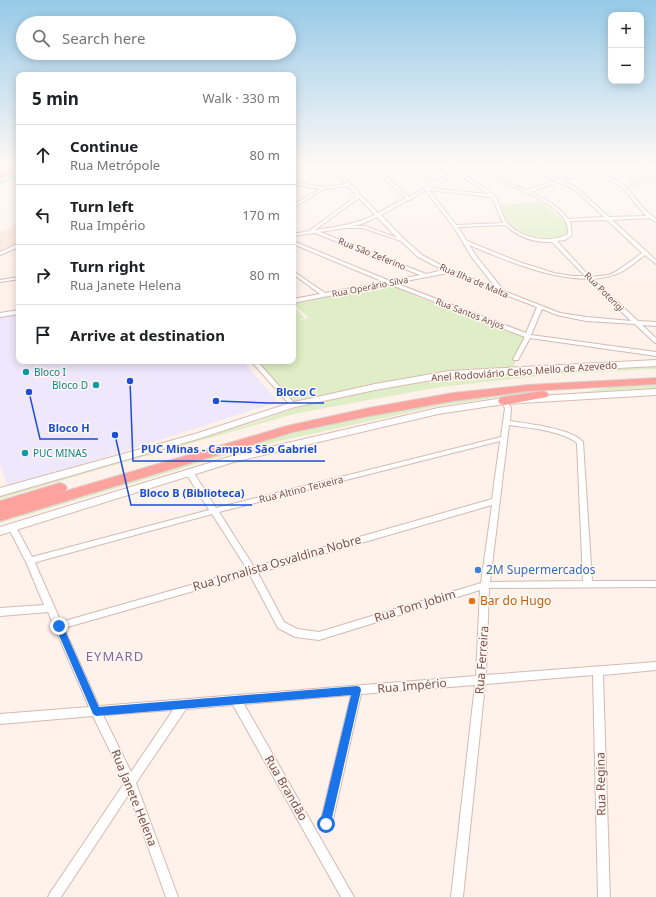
<!DOCTYPE html>
<html lang="en">
<head>
<meta charset="utf-8">
<style>
	body { margin:0; font-family:"Noto Sans",sans-serif; background:#f6f6f6; color:#202124 }
	.controls { position:absolute; right:12px; top:12px; display:grid; overflow:hidden; border-radius:8px; box-shadow:0 2px 10px #0003 }
	.controls button { width:36px; height:36px; display:grid; place-items:center; padding:0; border:0; border-bottom:1px solid #e0e0e0; background:#fff; color:#202124; font:20px sans-serif }
	.stop { position:absolute; width:12px; height:12px; margin:-9px; border:3px solid #1a73e8; border-radius:50%; background:#fff }
	.stop.end { background:#1a73e8; border-color:#fff; box-shadow:0 1px 4px #0008 }
	.list { margin:0; padding:0; list-style:none }
	h2 { display:flex; justify-content:space-between; align-items:center; height:52px; margin:0; padding:0 16px; font-size:17px }
	h2 small { font-size:13px; font-weight:400; color:#757577 }
	.list li { display:grid; grid-template-columns:26px 1fr auto; gap:12px; align-items:center; box-sizing:border-box; height:60px; padding:0 16px; border-top:1px solid #e0e0e0 }
	.list b { display:block; font-size:15px; white-space:nowrap }
	.list p { margin:0; font-size:13px; white-space:nowrap; color:#757577 }
	.list em { font-size:13px; font-style:normal; color:#757577 }
	.icon { flex:none; width:22px; height:22px; fill:none; stroke:currentColor; stroke-width:2; stroke-linecap:round; stroke-linejoin:round }
	.map { position:relative; flex:none; width:656px; height:897px; overflow:hidden }
	.search { position:absolute; background:#fff; box-shadow:0 2px 10px #0003; left:16px; top:16px; width:280px; height:44px; display:flex; align-items:center; gap:10px; box-sizing:border-box; padding:0 14px; border-radius:22px; color:#757577; font-size:15px }
	.panel { position:absolute; background:#fff; box-shadow:0 2px 10px #0003; left:16px; top:72px; width:280px; height:292px; border-radius:8px }
	.map>svg:first-child { display:block }
	.residential { fill:#f9e5db }
	.education { fill:#efe7fb }
	.green { fill:#dfeec6 }
	.lines { fill:none; stroke-linecap:round; stroke-linejoin:round }
	.river { fill:#bcebe8; fill-rule:evenodd }
	.minor-casing { stroke:#d5b9b1; stroke-width:2 }
	.secondary-casing { stroke:#dabab0; stroke-width:2 }
	.trunk-casing { stroke:#dbcecc; stroke-width:2 }
	.motorway-casing { stroke:#dbcecc; stroke-width:2 }
	.minor { fill:#fff; fill-rule:evenodd }
	.secondary { fill:#fff; fill-rule:evenodd }
	.trunk { fill:#feb59f; fill-rule:evenodd }
	.motorway { fill:#fda29d; fill-rule:evenodd }
	.route { fill:#1a73e8 }
	.culture-dot { fill:#0f9aa8; stroke:#fff8f3; stroke-width:1.5 }
	.shop-dot { fill:#3f7fe0; stroke:#fff8f3; stroke-width:1.5 }
	.food-dot { fill:#e8710a; stroke:#fff8f3; stroke-width:1.5 }
	.labels { text-anchor:middle; stroke-width:3; stroke-linejoin:round; paint-order:stroke }
	.far-street-label { font-size:9px; fill:#7d514a; stroke:#fff8f3 }
	.street-label { font-size:10px; fill:#7d514a; stroke:#fff8f3 }
	.culture-label { font-size:10px; fill:#0d838f; stroke:#fff8f3; text-anchor:start }
	.near-street-label { font-size:12px; fill:#7d514a; stroke:#fff8f3 }
	.near-shop-label { font-size:12px; fill:#366cbe; stroke:#fff8f3; text-anchor:start }
	.near-food-label { font-size:12px; fill:#c56008; stroke:#fff8f3; text-anchor:start }
	.near-neighbourhood-label { font-size:13px; letter-spacing:1px; fill:#80669f; stroke:#fff8f3 }
	.leader { fill:none; stroke:#1d4ed8; stroke-width:1.5 }
	.callout-dot { fill:#1d4ed8; stroke:#fff8f3; stroke-width:1.5 }
	.callout-label { font-size:11px; text-anchor:middle; font-weight:bold; fill:#1d4ed8; stroke:#fff8f3; stroke-width:3; stroke-linejoin:round; paint-order:stroke }
</style>
</head>
<body>
<div class="map">
<svg width="656" height="897" viewBox="0 0 656 897">
	<rect width="100%" height="100%" fill="#fef2eb"/>
	<path class="residential" d="M19,224V244L0,253V232Z"/>
	<path class="education" d="M19,315V361H243L278,402L8,488L0,463V318Z"/>
	<g class="green">
		<path d="M542,202L566,222L568,234L556,239L531,236L517,231L508,224L500,204Z"/>
		<path d="M391,285L418,297L528,336L512,370L656,364V369L557,374L440,387L298,413L104,468L0,499V496L250,424L299,407L368,390L293,405L254,361H293V306L305,318L296,321L309,318L293,304Z"/>
		<path d="M656,382V388L583,392L628,384Z"/>
		<path d="M563,388L438,406L257,446L0,523V519L246,444L312,427L390,410L472,397Z"/>
	</g>
	<g class="lines">
		<path class="river" d="M19,174V178L0,185V181Z"/>
		<g class="minor-casing">
			<g id="minor">
				<path d="M313,164H318L293,178V175Z"/>
				<path d="M327,164H331L378,213L406,198L368,164H372L409,197L433,183L409,164H413L435,182L457,170L451,164H455L459,169L466,166L527,190L556,181L522,164H527L559,179L588,170L575,164H580L591,169L604,164H610L594,170L615,179L625,186L656,176V178L626,187L644,209L656,219V222L649,218L612,220L656,260V264L645,255C624,271 620,276 593,279L638,321L656,322V326L642,325L656,338V343L654,342L635,324L586,321L557,315L542,309L531,335L656,352V356L530,338L518,360H514L513,359L525,337L389,284L293,303V299L320,294L293,274V271L325,293L384,282L293,244V241L390,281L420,275L315,233L293,236V234L309,231L357,196L348,186L324,189L293,208V205L320,189L293,184V182L323,187L346,184ZM465,168C489,177 556,199 566,222C568,226 568,230 568,234C550,244 521,239 507,223C501,215 501,205 495,197C487,187 473,182 463,173L461,171ZM591,171L612,181L623,188L646,216L609,217L577,188L562,181ZM458,172L465,179L488,194L430,188L437,185L438,184ZM559,182L575,190L604,217L568,219C559,206 544,199 530,192ZM425,190L453,226L473,259L496,288L450,270L422,255L405,240L381,215L408,200H410L411,199ZM429,190L491,197L494,202L503,223L456,225ZM359,198L375,215C356,224 336,227 315,230ZM377,217L397,238L365,226H354L364,223ZM607,220L642,253L617,271L609,275L590,277L557,241L565,240L572,235L571,225L570,221ZM505,225C518,237 535,243 552,242L585,276H572L554,273L519,262L467,241L458,227ZM345,228H363L401,241L418,257L443,270L426,274L320,232ZM469,245C508,261 545,278 588,279L631,321L586,317L560,313L504,291L477,257ZM448,273L537,307L526,333L395,283L427,277Z"/>
				<path d="M644,164H649L656,168V170Z"/>
				<path d="M17,244H19V247L0,255V252Z"/>
				<path d="M19,277V279L0,282V280Z"/>
				<path d="M19,310V314L0,317V313Z"/>
				<path d="M251,361H257L295,404L296,405L295,406H291Z"/>
				<path d="M504,399L506,400L511,408L510,421C528,424 571,428 583,442L592,581H656V587L489,588L486,675L656,662V670L603,675L610,897H598L593,675L485,684L463,897H451L475,685L361,694L332,824L330,828L326,830L322,828L320,824L351,695L244,704L354,897H341L233,705L186,709L136,783L178,897H166L129,794L61,897H48L50,893L125,782L93,716L0,724V714L89,707L48,612L0,616V608L44,605L26,562L8,527L9,525H15L32,557L209,510L185,472L189,470H192L216,508L501,437L505,408L501,401ZM509,425C528,428 561,430 577,443L583,581L490,582ZM500,441L492,499L254,567L219,512ZM492,505L481,583L319,632L297,629L284,622L258,573ZM212,514L247,569L61,622L35,563L40,561ZM250,575L278,628L295,637L319,640L480,590L476,676L99,706L64,628ZM173,710L131,772L103,715Z"/>
			</g>
		</g>
		<g class="secondary-casing">
			<g id="secondary">
				<path d="M656,360V366L449,377L375,390L295,407L201,438L0,496V488L195,434L290,403L375,384L449,371Z"/>
				<path d="M656,389V395L504,404L438,414L234,462L0,535V527L232,456L438,408L504,398Z"/>
			</g>
		</g>
		<g class="trunk-casing">
			<path id="trunk" d="M19,167V171L0,178V174Z"/>
		</g>
		<g class="motorway-casing">
			<g id="motorway">
				<path d="M656,378V384L528,391L453,401L369,416L293,432L0,521V501L60,483L65,485L67,488L65,491L39,499L287,426L369,408L453,393L528,385Z"/>
				<path d="M543,391L547,393L549,395L547,397L504,405L500,404L498,401L500,398L504,397Z"/>
			</g>
		</g>
		<use href="#minor" class="minor"/>
		<use href="#secondary" class="secondary"/>
		<use href="#trunk" class="trunk"/>
		<use href="#motorway" class="motorway"/>
	</g>
	<linearGradient id="sky" x2="0" y2="1"><stop stop-color="#96cae8"/><stop offset="0.57" stop-color="#fff9f6"/><stop offset="1" stop-color="#fff9f6" stop-opacity="0"/></linearGradient>
	<rect width="656" height="290" fill="url(#sky)"/>
	<path class="route" d="M59,622L63,626L99,707L357,686L360,687L361,690L330,827L326,829L322,827L320,824L351,695L96,716L93,714L55,626Z"/>
	<g class="culture-dot">
		<circle cx="26" cy="372" r="4"/>
		<circle cx="96" cy="385" r="4"/>
		<circle cx="25" cy="453" r="4"/>
	</g>
	<circle class="shop-dot" cx="478" cy="570" r="4"/>
	<circle class="food-dot" cx="472" cy="601" r="4"/>
	<g class="labels">
		<g class="far-street-label">
			<text transform="translate(372 254) rotate(22)" y="3">Rua São Zeferino</text>
			<text transform="translate(474 281) rotate(23)" y="3">Rua Ilha de Malta</text>
			<text transform="translate(370 287) rotate(-11)" y="3">Rua Operário Silva</text>
			<text transform="translate(604 292) rotate(45)" y="3">Rua Potengi</text>
			<text transform="translate(470 314) rotate(21)" y="3">Rua Santos Anjos</text>
		</g>
		<g class="street-label">
			<text transform="translate(524 371) rotate(-4)" y="4">Anel Rodoviário Celso Mello de Azevedo</text>
			<text transform="translate(301 489) rotate(-14)" y="4">Rua Altino Teixeira</text>
		</g>
		<g class="culture-label">
			<text x="34" y="376">Bloco I</text>
			<text x="88" y="389" text-anchor="end">Bloco D</text>
			<text x="33" y="457">PUC MINAS</text>
		</g>
		<g class="near-street-label">
			<text transform="translate(277 563) rotate(-16)" y="4">Rua Jornalista Osvaldina Nobre</text>
			<text transform="translate(415 606) rotate(-17)" y="4">Rua Tom Jobim</text>
			<text transform="translate(482 660) rotate(-86)" y="4">Rua Ferreira</text>
			<text transform="translate(412 686) rotate(-5)" y="4">Rua Império</text>
			<text transform="translate(601 784) rotate(-91)" y="4">Rua Regina</text>
			<text transform="translate(286 788) rotate(60)" y="4">Rua Brandão</text>
			<text transform="translate(134 798) rotate(68)" y="4">Rua Janete Helena</text>
		</g>
		<g class="near-shop-label">
			<text x="486" y="574">2M Supermercados</text>
		</g>
		<g class="near-food-label">
			<text x="480" y="605">Bar do Hugo</text>
		</g>
		<g class="near-neighbourhood-label">
			<text x="115" y="661">EYMARD</text>
		</g>
	</g>
	<path class="leader" d="M216 401L268 403H324M29 392L40 439H98M130 381L133 461H325M115 435L131 505H252"/>
	<g class="callout-dot">
		<circle cx="216" cy="401" r="4"/>
		<circle cx="29" cy="392" r="4"/>
		<circle cx="130" cy="381" r="4"/>
		<circle cx="115" cy="435" r="4"/>
	</g>
	<g class="callout-label">
		<text x="296" y="396">Bloco C</text>
		<text x="69" y="432">Bloco H</text>
		<text x="229" y="453">PUC Minas - Campus São Gabriel</text>
		<text x="192" y="497">Bloco B (Biblioteca)</text>
	</g>
</svg>
<div class="controls">
<button>+</button>
<button>−</button>
</div>
<div class="stop" style="left:326px;top:824px"></div>
<div class="stop end" style="left:59px;top:626px"></div>
<div class="search"><svg class="icon" aria-label="search" viewBox="0 0 24 24"><circle cx="10" cy="10" r="6"/><path d="M15 15l6 6"/></svg>Search here</div>
<section class="panel">
<h2>5 min<small>Walk · 330 m</small></h2>
<ul class="list">
<li><svg class="icon" aria-label="ahead" viewBox="0 0 24 24"><path d="M12 20V5M6 11l6-6 6 6"/></svg><div><b>Continue</b><p>Rua Metrópole</p></div><em>80 m</em></li>
<li><svg class="icon" aria-label="left" viewBox="0 0 24 24"><path d="M17 20v-9H6M10 6l-5 5 5 5"/></svg><div><b>Turn left</b><p>Rua Império</p></div><em>170 m</em></li>
<li><svg class="icon" aria-label="right" viewBox="0 0 24 24"><path d="M7 20v-9h11M14 6l5 5-5 5"/></svg><div><b>Turn right</b><p>Rua Janete Helena</p></div><em>80 m</em></li>
<li><svg class="icon" aria-label="arrive" viewBox="0 0 24 24"><path d="M6 21V4h12l-3 4 3 4H6"/></svg><div><b>Arrive at destination</b></div></li>
</ul>
</section>
</div>
</body>
</html>
